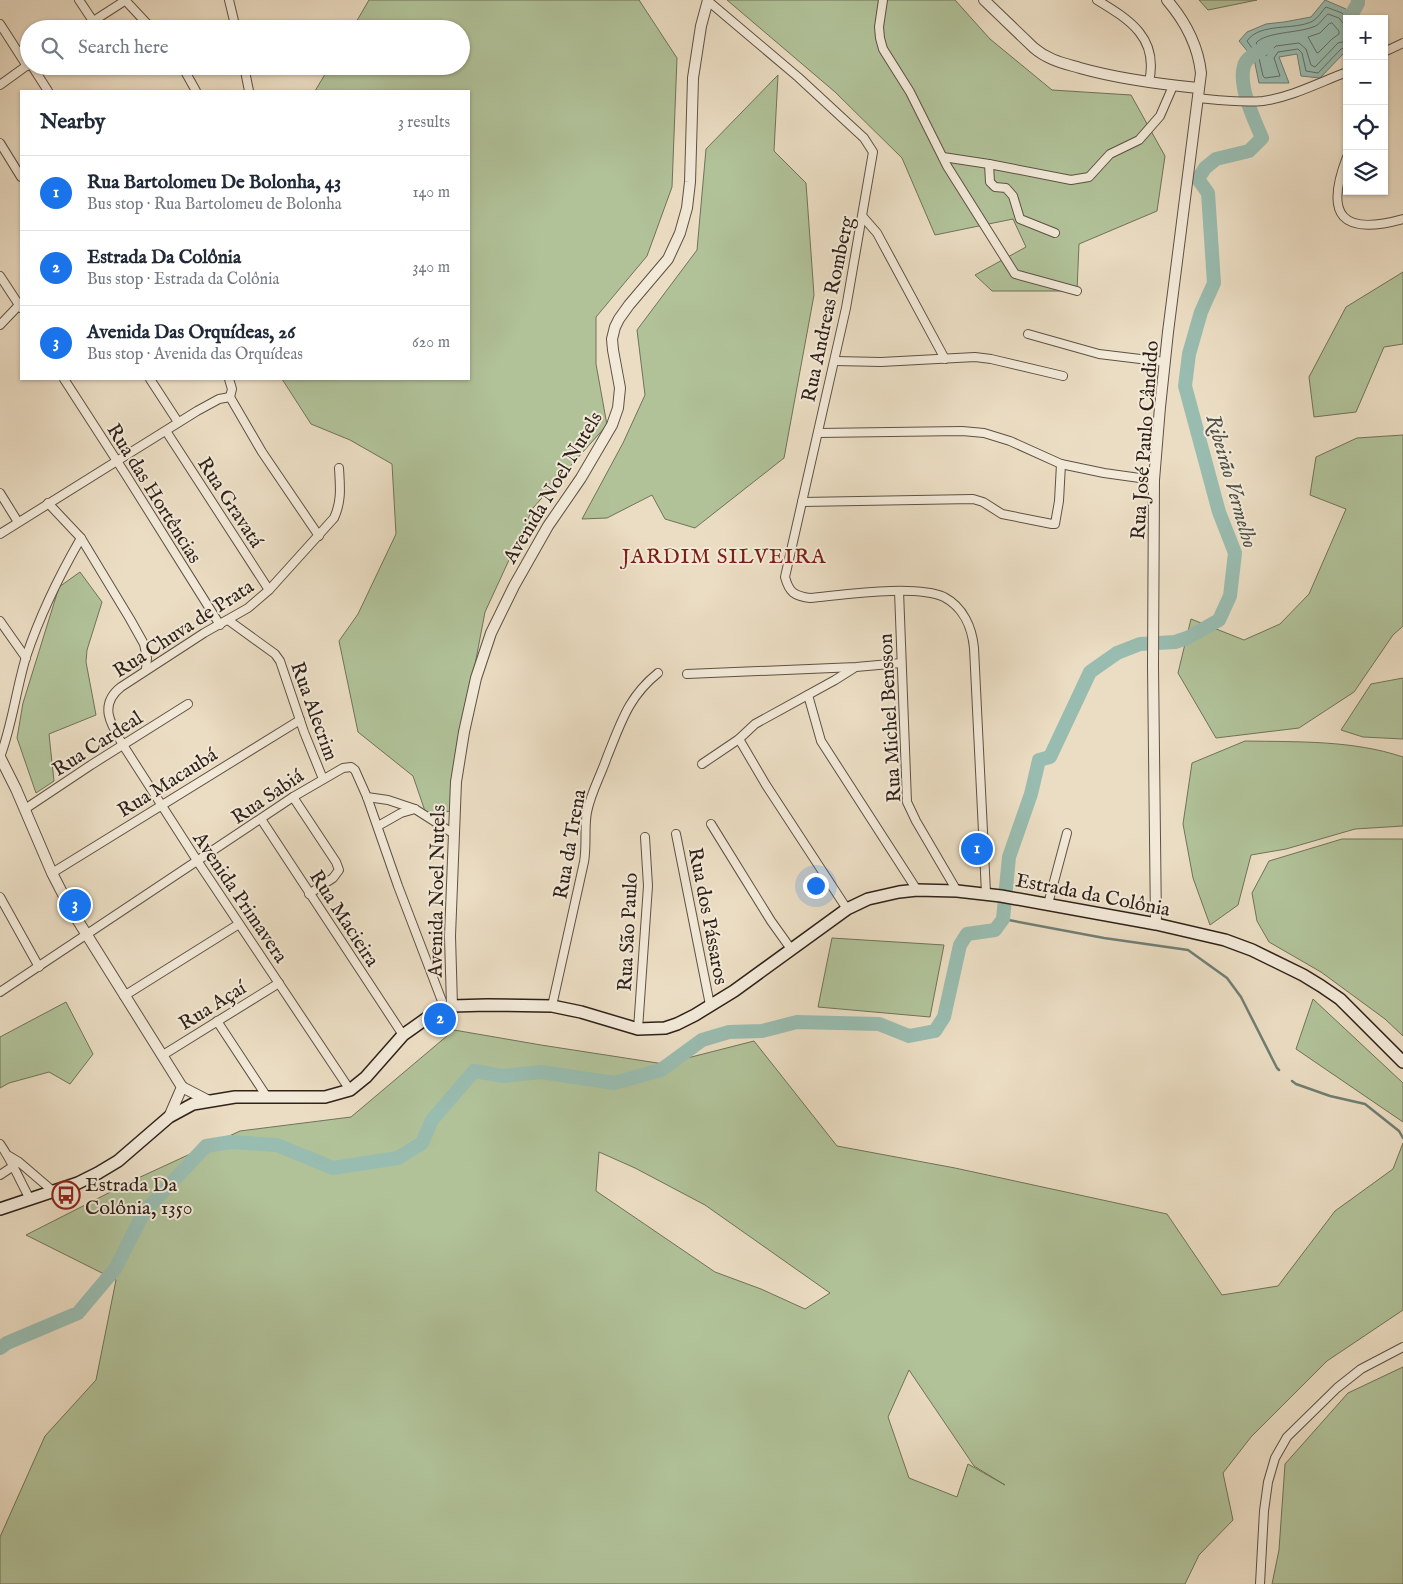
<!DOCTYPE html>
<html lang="en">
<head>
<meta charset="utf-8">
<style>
	body { margin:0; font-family:"IM FELL English",serif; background:#f6f6f7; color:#1f2937 }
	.controls { position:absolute; right:15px; top:15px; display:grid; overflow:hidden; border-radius:0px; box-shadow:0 1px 4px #0004 }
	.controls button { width:45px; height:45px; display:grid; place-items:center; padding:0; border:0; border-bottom:1px solid #e0e1e3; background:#fff; color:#1f2937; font:25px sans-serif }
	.you { position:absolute; left:815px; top:885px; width:18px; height:18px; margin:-12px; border:4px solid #fff; border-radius:50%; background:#1a73e8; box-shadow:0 0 0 8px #1a73e833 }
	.badge { display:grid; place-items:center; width:32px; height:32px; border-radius:50%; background:#1a73e8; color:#fff; font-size:16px; font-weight:700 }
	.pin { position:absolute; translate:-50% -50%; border:2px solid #fff; box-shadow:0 1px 5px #0006 }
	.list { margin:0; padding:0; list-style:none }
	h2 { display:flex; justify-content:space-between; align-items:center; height:65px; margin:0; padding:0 20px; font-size:21px }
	h2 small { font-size:16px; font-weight:400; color:#747a83 }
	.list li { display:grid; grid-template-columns:32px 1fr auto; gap:15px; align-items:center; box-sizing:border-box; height:75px; padding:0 20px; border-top:1px solid #e0e1e3 }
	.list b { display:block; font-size:19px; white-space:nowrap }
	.list p { margin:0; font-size:16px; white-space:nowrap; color:#747a83 }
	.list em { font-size:16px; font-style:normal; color:#747a83 }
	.icon { flex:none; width:28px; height:28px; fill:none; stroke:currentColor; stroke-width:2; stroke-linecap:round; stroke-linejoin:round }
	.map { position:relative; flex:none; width:1403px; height:1584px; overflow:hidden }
	.search { position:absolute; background:#fff; box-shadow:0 1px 4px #0004; left:20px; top:20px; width:450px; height:55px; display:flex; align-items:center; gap:12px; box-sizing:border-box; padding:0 18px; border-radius:28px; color:#747a83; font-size:19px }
	.panel { position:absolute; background:#fff; box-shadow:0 1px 4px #0004; left:20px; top:90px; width:450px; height:290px; border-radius:0px }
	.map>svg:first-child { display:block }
	.green { fill:#b1c299; stroke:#70725a; fill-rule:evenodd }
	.water { fill:#99bcb0; stroke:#6f7e74 }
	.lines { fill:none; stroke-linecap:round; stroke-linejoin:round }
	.shore { stroke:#646f65; stroke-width:1 }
	.stream { stroke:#6f7e74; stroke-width:2.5 }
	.river { stroke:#99bcb0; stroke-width:14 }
	.minor-casing { stroke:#5e5144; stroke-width:10 }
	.tertiary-casing { stroke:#5e5144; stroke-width:12 }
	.secondary-casing { stroke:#2f221a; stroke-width:14 }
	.minor { stroke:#f2e9d8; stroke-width:8 }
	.tertiary { stroke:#f2e9d8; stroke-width:10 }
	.secondary { stroke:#f2e9d8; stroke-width:11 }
	.labels { text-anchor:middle; stroke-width:4; stroke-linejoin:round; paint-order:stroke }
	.street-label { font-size:20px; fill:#2f221a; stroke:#f2e9d8 }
	.poi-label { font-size:20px; fill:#2f221a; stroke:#f2e9d8; text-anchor:start }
	.water-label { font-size:21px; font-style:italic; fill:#4f5047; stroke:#f2e9d8 }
	.neighbourhood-label { font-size:21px; letter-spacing:1px; fill:#7a1f14; stroke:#f2e9d8 }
</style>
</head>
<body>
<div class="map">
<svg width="1403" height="1584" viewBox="0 0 1403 1584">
	<rect width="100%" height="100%" fill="#ebddc3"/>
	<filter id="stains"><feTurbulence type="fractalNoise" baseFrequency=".004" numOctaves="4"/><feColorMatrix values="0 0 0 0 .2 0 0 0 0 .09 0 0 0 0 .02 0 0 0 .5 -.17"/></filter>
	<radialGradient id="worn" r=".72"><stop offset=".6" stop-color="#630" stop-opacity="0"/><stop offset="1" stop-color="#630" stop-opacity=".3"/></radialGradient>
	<g class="green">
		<path d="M369,0H639L677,58L672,187L647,256L596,317V364L607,425L533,508L485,612L473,675L452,811L426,814L413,776L358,732L339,641L358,614L396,534L392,464L350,440L311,424L282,379H469V91H315L330,66H461V29H352Z"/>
		<path d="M727,0H955L990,39L1052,90L1131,95L1165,156L1157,211L1079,244L1077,291H992L975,275L1026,247L1013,219L935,235L902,158L835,92Z"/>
		<path d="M1199,0H1257L1208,10Z"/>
		<path d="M778,75L774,151L806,183L814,295L784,458L695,528L665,519L652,495L607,518L582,519L623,443L645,395L637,330L697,250L706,149Z"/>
		<path d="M1403,272V344L1384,347L1356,412L1314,417L1309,377L1346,307Z"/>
		<path d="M1403,435V626L1393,635L1354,692L1299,728L1216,738L1178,673L1191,619L1244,640L1280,624L1309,594L1346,509L1310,495L1316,457L1357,438Z"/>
		<path d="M80,572L102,602L87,650L86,662L96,715L49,734L54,781L36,793L17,738L23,703L59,587Z"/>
		<path d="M1403,678V739L1363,737L1341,730L1371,684Z"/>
		<path d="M1245,741C1298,742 1352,740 1403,757V826L1355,829L1286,849L1251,855L1238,905L1210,925L1193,878L1183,824L1192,763Z"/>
		<path d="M1342,839H1403V1036L1385,1019L1321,972L1269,942L1257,921L1252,893L1269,861Z"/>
		<path d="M832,938L944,945L930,1017L818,1007Z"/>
		<path d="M1313,999L1403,1083V1122L1296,1049Z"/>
		<path d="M66,1002L93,1054L70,1084L49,1072L9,1083L0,1088V1037Z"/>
		<path d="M454,1030L541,1045L664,1064L754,1041L837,1146L955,1168L1167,1214L1222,1295L1278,1286L1335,1211L1393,1169L1403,1143V1310L1327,1361L1251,1437L1223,1473L1233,1520L1199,1555L1185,1584H0V1537L45,1436L96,1380L116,1280L26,1235L136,1179L240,1131L351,1117ZM599,1152L635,1168L705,1205L830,1293L805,1309L761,1289L715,1272L596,1191ZM909,1370L974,1466L1005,1485L968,1464L957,1497L909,1478L888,1417Z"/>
		<path d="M1403,1367V1584H1272L1279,1550L1285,1464L1348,1393Z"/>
	</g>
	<path class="water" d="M1325,0L1346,9L1353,19H1347V49L1344,53L1320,78L1301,76L1297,54L1279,57L1289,83H1259L1254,59L1239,41L1247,32L1266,24L1284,22L1311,17Z"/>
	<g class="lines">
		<g class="shore">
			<path d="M1332,23L1339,31V34L1332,39L1319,52L1317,53L1308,37L1320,33L1329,24Z"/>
			<path d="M1347,28L1339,18L1328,14C1323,18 1320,25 1313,27C1298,33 1265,32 1256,43L1266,56L1276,46L1299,43L1306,49L1311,65L1315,67L1338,43L1347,41"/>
			<path d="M1347,47L1341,49L1318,73L1306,71L1302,53L1298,49L1278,52L1274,58L1280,76L1265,78L1263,76L1259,58L1247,41C1260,22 1294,31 1313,21C1318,18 1322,11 1326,7L1342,13L1347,19"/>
		</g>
		<g class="stream">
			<path d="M1003,919L1104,938L1188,950L1227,978L1241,997L1277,1068L1279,1070"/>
			<path d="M1292,1081L1296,1084L1330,1096L1365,1104L1399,1131L1403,1138"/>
		</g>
		<g class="river">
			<path d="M1349,19L1358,3V0"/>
			<path d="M0,1348L7,1343L78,1313L115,1269L144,1212L206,1146L231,1142L277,1145L333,1168L398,1158L422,1143L432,1120L474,1071L503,1076L541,1072L614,1083L661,1070L702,1040L729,1032L762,1031L797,1022L879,1024L909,1036L935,1031L944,1017L960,945L967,934L995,930L1003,919L1009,857L1031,794L1039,760L1050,757L1090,672L1117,653L1140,644L1175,642L1187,638L1219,620L1230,596L1235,553L1219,512L1185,386L1189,354L1201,312L1214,283L1208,193L1198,179L1205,168L1216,159L1249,151L1262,138C1254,119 1238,86 1244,66C1246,57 1259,51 1267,47"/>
		</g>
		<g class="minor-casing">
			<g id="minor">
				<path d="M79,0L93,21"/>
				<path d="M125,0L152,29"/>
				<path d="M229,0L236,29"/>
				<path d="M883,0L879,27L880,38L883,49L910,92L947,166L1015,274L1077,291"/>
				<path d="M1097,0C1130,20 1159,38 1149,82"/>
				<path d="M708,1L798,77L864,138L873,152L846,308L785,577C789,592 794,596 810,598C843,595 915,584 944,597C963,607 972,627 974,648L986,893"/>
				<path d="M0,24L27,66"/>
				<path d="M81,29L126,0"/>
				<path d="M1384,52L1403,43"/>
				<path d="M32,66L48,91"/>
				<path d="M182,66L196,91"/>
				<path d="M244,66L249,91"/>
				<path d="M0,85L29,64"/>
				<path d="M1197,98C1218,100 1241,103 1263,101C1292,97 1320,82 1347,72"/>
				<path d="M0,143L21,177"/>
				<path d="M943,157L989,164"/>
				<path d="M1347,157C1324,216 1342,236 1403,219"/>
				<path d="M863,217L877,233L945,359"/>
				<path d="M1055,233L1020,219L1013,196L1006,188L995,187L990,182L989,164L1071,180L1089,177L1110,154L1139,140L1160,116L1173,86"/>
				<path d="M0,276L21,308"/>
				<path d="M0,325L21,303"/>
				<path d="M1028,334L1099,354L1165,362"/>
				<path d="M835,361L881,362L975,357L991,359L1063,376"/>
				<path d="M64,379L126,475L220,625"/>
				<path d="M150,379L178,422"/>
				<path d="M229,379L232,389L230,397L262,452L319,536"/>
				<path d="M166,431L269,590"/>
				<path d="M818,433L962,431L984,433L1010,441L1061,464L1104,473L1154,480"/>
				<path d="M339,468C340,486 342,501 334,518L269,590L248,608L204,633L121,687C98,705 111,725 123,745L198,862L350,1090"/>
				<path d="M0,493L18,522"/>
				<path d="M802,502L973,499L983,502L1002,514L1052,524H1055L1059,501L1061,464"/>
				<path d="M48,503L81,538L130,619L144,644L147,658L146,669"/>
				<path d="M0,534L197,411L219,399L230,397"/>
				<path d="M899,591L907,802L916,821L957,891"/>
				<path d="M228,620L275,654L280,661L304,732L323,779"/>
				<path d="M0,621L26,658"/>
				<path d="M687,674L856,667L901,663"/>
				<path d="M808,695L821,741L917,890"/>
				<path d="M739,739L766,785L847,909"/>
				<path d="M0,757C12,726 16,690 26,657C40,615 59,576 81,538"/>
				<path d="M702,764L739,739L755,724L835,680L854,668"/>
				<path d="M293,797L336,862L339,870L333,878L309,894"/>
				<path d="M367,797L388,800L415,809L454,834"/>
				<path d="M25,809L91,765L188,704"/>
				<path d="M261,819L403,1035"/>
				<path d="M711,824L771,921L791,949"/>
				<path d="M378,826L401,813L415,809"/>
				<path d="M676,834L710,1005"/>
				<path d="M52,873L300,720"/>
				<path d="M0,897L39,967"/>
				<path d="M1048,904L1067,833"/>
				<path d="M0,992L293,797L343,768L351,767L355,770L367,797L398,886L445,1009"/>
				<path d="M124,996L239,924"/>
				<path d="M552,1006L584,862C587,845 584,828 587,812C591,792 601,775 607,757C621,723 628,697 658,673"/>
				<path d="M217,1021L267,1097"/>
				<path d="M638,1029L648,886L645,837"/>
				<path d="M163,1055L279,983"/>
				<path d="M0,1144C12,1161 20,1181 30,1199"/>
				<path d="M9,1156L19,1162L54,1192"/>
				<path d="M0,1175L15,1165"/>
				<path d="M1260,1584L1264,1511L1268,1482L1275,1458L1287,1437L1337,1388L1361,1369L1403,1347"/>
			</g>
		</g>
		<g class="tertiary-casing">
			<g id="tertiary">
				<path d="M984,0L1034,48C1048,60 1063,63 1080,68C1119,79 1158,84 1198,88"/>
				<path d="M0,757L16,789L52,873L70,908L182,1087"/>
				<path d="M1156,924L1153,666L1154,480L1160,407L1168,332L1201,73C1198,45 1185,21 1167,0"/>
				<path d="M452,1006L450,936L456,782L464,732L476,678L491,633L514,586L548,526L581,478L612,425L618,408L620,388L613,350L612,339L615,327L619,319L629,305L668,259L680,233L687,208L690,182L693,78L701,26L708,0"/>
				<path d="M182,1087L209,1101"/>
				<path d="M169,1117L182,1087"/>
			</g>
		</g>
		<g class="secondary-casing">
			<path id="secondary" d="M0,1209L78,1183L98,1173L118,1161L169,1117L193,1104L235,1097H325L350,1090L366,1077L403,1035L427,1018L452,1006L487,1005L552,1006L581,1012L638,1029L665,1028L677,1024L695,1015L734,991L847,909L868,899L899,892L917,890L957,891L1001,896L1156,924L1225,940L1252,950L1303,975L1321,986L1340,999L1403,1062"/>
		</g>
		<use href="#minor" class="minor"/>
		<use href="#tertiary" class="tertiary"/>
		<use href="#secondary" class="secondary"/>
	</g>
	<defs>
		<g id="bus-ring" transform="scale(1.4375)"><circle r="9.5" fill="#f2e9d8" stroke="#8f2418" stroke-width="1.5"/><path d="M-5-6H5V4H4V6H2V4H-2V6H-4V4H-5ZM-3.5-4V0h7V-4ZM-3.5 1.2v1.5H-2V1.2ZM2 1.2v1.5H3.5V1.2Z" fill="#8f2418"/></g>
	</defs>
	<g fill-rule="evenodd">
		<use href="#bus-ring" x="66" y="1195"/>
	</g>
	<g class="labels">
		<g class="street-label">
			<text transform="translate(827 309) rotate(-78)" y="7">Rua Andreas Romberg</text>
			<text transform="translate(1144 440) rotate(-86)" y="7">Rua José Paulo Cândido</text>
			<text transform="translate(552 487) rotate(-59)" y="7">Avenida Noel Nutels</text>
			<text transform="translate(155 493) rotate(58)" y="7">Rua das Hortências</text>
			<text transform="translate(231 502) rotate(57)" y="7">Rua Gravatá</text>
			<text transform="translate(183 628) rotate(-33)" y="7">Rua Chuva de Prata</text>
			<text transform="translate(315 711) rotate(70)" y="7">Rua Alecrim</text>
			<text transform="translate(889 718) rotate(-93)" y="7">Rua Michel Bensson</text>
			<text transform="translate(97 743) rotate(-33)" y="7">Rua Cardeal</text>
			<text transform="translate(167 782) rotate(-32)" y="7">Rua Macaubá</text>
			<text transform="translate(267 796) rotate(-34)" y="7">Rua Sabiá</text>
			<text transform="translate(569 844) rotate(-80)" y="7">Rua da Trena</text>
			<text transform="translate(436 891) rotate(-89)" y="7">Avenida Noel Nutels</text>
			<text transform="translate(1093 894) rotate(11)" y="7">Estrada da Colônia</text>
			<text transform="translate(241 897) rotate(56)" y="7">Avenida Primavera</text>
			<text transform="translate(709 916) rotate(79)" y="7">Rua dos Pássaros</text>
			<text transform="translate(345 918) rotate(57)" y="7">Rua Macieira</text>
			<text transform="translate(627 932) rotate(-87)" y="7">Rua São Paulo</text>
			<text transform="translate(212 1005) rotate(-32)" y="7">Rua Açaí</text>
		</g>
		<g class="poi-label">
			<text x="85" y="1191">Estrada Da<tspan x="85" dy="23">Colônia, 1350</tspan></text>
		</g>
		<g class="water-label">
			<text transform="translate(1232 481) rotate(74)" y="7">Ribeirão Vermelho</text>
		</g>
		<g class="neighbourhood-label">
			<text x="724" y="563">JARDIM SILVEIRA</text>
		</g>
	</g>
	<rect width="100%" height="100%" filter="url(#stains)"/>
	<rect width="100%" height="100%" fill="url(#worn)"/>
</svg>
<div class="controls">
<button>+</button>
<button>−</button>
<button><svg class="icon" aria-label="locate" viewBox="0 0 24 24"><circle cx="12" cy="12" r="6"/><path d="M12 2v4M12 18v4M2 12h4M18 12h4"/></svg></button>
<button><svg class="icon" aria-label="layers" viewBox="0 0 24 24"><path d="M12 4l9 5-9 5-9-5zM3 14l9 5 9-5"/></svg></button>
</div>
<div class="you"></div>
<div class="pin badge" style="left:977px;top:849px">1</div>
<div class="pin badge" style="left:440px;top:1019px">2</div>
<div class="pin badge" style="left:75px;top:905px">3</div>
<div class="search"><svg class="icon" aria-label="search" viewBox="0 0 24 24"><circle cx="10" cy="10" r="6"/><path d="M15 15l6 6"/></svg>Search here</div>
<section class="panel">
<h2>Nearby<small>3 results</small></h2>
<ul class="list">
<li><span class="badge">1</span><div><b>Rua Bartolomeu De Bolonha, 43</b><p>Bus stop · Rua Bartolomeu de Bolonha</p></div><em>140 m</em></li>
<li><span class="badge">2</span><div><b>Estrada Da Colônia</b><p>Bus stop · Estrada da Colônia</p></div><em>340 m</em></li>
<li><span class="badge">3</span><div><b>Avenida Das Orquídeas, 26</b><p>Bus stop · Avenida das Orquídeas</p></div><em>620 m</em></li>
</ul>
</section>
</div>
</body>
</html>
